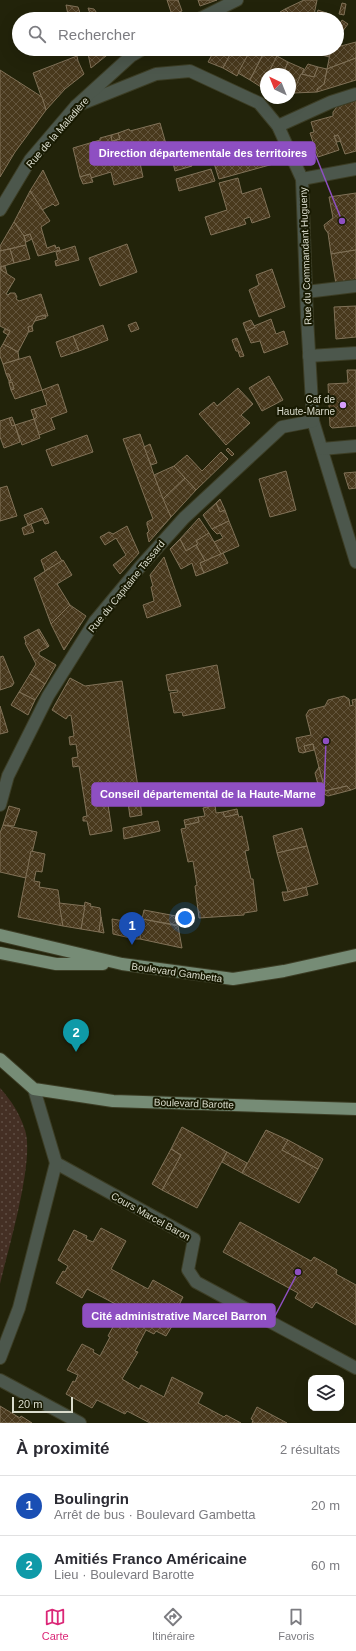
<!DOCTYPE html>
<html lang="fr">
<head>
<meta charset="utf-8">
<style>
	body { margin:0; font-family:Helvetica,sans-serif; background:#f2f2f3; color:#2b2b33 }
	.controls { position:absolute; right:12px; bottom:12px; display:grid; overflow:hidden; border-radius:8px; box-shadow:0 4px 16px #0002 }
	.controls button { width:36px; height:36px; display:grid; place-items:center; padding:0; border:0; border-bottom:1px solid #e1e1e2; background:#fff; color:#2b2b33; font:20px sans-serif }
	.compass { position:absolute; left:260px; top:68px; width:36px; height:36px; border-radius:50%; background:#fff; box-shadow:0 4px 16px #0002; rotate:317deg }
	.scale { position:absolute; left:12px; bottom:10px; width:61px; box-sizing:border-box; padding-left:4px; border:2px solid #dadccd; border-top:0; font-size:11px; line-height:14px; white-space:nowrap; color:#dadccd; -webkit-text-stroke:3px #181a02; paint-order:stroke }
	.you { position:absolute; left:185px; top:918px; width:14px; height:14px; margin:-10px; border:3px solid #fff; border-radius:50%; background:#1a73e8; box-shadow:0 0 0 6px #1a73e833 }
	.badge { display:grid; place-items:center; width:26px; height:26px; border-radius:50%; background:#db2777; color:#fff; font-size:13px; font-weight:700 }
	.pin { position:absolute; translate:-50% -33px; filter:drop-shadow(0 1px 2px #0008) }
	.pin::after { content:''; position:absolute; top:21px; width:14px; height:12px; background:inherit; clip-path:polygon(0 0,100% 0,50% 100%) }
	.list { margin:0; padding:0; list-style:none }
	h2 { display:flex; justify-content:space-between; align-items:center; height:52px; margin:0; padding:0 16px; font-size:17px }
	h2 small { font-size:13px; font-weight:400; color:#7c7c81 }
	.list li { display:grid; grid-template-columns:26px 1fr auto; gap:12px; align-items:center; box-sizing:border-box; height:60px; padding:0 16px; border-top:1px solid #e1e1e2 }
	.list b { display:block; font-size:15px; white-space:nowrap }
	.list p { margin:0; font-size:13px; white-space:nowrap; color:#7c7c81 }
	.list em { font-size:13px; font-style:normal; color:#7c7c81 }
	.icon { flex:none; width:22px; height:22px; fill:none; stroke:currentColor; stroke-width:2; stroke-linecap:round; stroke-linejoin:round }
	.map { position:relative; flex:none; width:356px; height:1423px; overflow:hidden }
	.search { position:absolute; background:#fff; box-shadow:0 4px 16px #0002; left:12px; right:12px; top:12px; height:44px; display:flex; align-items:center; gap:10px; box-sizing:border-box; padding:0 14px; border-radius:22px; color:#7c7c81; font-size:15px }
	.sheet { height:172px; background:#fff }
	nav { display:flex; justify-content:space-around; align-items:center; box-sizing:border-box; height:56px; border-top:1px solid #e1e1e2; background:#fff; font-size:11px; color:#7c7c81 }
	nav a { display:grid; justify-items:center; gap:2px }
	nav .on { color:#db2777 }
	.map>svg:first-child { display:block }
	.park { fill:url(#park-dots) }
	.building { fill:url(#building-cross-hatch); stroke:#817258 }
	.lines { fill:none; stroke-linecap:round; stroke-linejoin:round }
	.minor-casing { stroke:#3c3d25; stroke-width:14 }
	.major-casing { stroke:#3c3d25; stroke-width:14 }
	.minor { stroke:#4c574c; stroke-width:12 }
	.major { stroke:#768c76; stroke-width:12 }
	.poi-dot { fill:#d59cfb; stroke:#181a02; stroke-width:1.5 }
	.labels { text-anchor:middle; stroke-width:4; stroke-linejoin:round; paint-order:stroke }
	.street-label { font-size:10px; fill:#dadccd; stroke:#181a02 }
	.poi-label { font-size:10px; fill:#dadccd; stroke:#181a02; text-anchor:end }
	.leader { fill:none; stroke:#8e4fc2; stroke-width:1.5 }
	.callout-dot { fill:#8e4fc2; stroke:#181a02; stroke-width:1.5 }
	.callout { fill:#8e4fc2; stroke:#8e4fc2; stroke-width:1.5 }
	.callout-label { font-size:11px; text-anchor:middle; font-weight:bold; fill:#fff }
</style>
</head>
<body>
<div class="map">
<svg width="356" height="1423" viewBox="0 0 356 1423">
	<defs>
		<pattern id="park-dots" width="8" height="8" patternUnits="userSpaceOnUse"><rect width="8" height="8" fill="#442f24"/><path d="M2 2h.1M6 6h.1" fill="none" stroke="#5e4d43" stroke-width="1.8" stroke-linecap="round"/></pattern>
		<pattern id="building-cross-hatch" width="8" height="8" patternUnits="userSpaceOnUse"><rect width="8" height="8" fill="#49391d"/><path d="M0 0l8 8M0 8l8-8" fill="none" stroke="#63553d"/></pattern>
	</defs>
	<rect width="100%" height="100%" fill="#22230a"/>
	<path class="park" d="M0,1088C11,1100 20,1114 25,1130C35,1160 8,1250 0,1284Z"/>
	<g class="building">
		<path d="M167,0H178L182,11L172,15Z"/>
		<path d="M198,0H217L200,6Z"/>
		<path d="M304,0H317L314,15L308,19H295L285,9Z"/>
		<path d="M342,3L346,4L344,15L339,14Z"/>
		<path d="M66,5L78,7L82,19H69Z"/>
		<path d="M88,8L94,9L101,19H92Z"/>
		<path d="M285,9L291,15L287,19H285L280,12Z"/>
		<path d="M318,10L332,15L331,19L316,18Z"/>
		<path d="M127,15H131L133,19H124Z"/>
		<path d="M291,15L295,19H287Z"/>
		<path d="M342,20L348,24L342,32L337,29Z"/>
		<rect x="337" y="37" width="2" height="10"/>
		<path d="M356,42V58L327,69L331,49H337V47Z"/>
		<path d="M87,49H104L106,56L91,68Z"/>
		<path d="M104,49H115L106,56Z"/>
		<path d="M215,49H233L223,68L208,62Z"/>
		<path d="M233,49H251L237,76L223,68Z"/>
		<path d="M251,49L265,50L250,80L238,73Z"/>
		<path d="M266,49H272L270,53L277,56L268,74H266V77L261,87L250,80Z"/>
		<path d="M316,49H331L329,57L315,53Z"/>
		<path d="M77,56L78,61L84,74L65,89L46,110L33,73Z"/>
		<path d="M277,56L288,62L283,74H268Z"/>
		<path d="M356,58V80L317,92V89L324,84L327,69Z"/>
		<path d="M288,62L304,69L292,97L290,96V74H283Z"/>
		<path d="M308,64L318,67L314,77L302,74Z"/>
		<path d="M318,67L327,69L324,84L317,89V92L293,93L301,74L314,77Z"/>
		<path d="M0,70L42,97L46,110L15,152L0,177Z"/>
		<path d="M266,77V89L262,86Z"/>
		<path d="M356,98V151L345,154L338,135L334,136L339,150L318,157L310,133L314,132L311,122L333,116V112L340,103Z"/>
		<path d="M160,123L168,151L158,154L159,158L140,163L143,177L114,185L111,172L91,178L90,174L80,177L73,148L100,140V138L111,135L112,141L120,139L118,133L129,129L130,131Z"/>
		<path d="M118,133L120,139L112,141L111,135Z"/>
		<path d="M338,135L341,141L337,142L334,136Z"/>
		<path d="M269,149L277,163L219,179L213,160L227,156L228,161Z"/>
		<path d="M190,158L192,166L175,171L173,163Z"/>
		<path d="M211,169L215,181L179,191L176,179Z"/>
		<path d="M43,170L59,204L55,206L53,204L42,210L30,191Z"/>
		<path d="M90,174L93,182L83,184L80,177Z"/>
		<path d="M238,178L242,194L261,188L270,217L252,223L250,217L244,219L246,224L211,235L205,217L227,210L219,183Z"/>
		<path d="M30,191L50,221L41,227L47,248L55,245L56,248L59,247L60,250L38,256L30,234L24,236L14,222Z"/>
		<path d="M356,193V250L331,254L328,233L325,229L324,225L333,218L329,197Z"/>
		<path d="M14,222L24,236L26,245L0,251V246Z"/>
		<path d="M30,234L32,239L26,242L24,236Z"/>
		<path d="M127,244L137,272L100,286L89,258Z"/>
		<path d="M26,245L30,259L14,263L10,249Z"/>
		<path d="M75,246L79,260L56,266L55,261L58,260L56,252Z"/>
		<path d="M10,249L14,263L0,267V251Z"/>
		<path d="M356,250V281L336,284L331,254Z"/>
		<path d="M5,266L7,274L1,270V267Z"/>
		<path d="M0,267L1,270L15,279L6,294L8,295L10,293H15L17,297L16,299L19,301L41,294L48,316H45V315L37,317L32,326L28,327L29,331L18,352L3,344L10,331L0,326Z"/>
		<path d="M272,269L285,307L259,317L249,290L259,285L256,275Z"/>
		<path d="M356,306V337L336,339L334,307Z"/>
		<path d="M45,315L46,318L35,321L37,317Z"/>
		<path d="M271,319L276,334L284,331L288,344L264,353L260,341L251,343L246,331L255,327L254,326Z"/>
		<path d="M251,320L255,327L246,331L243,323Z"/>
		<path d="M136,322L139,329L131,332L128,325Z"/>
		<path d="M103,325L108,340L79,351L73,336Z"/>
		<path d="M32,326L33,331L29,332L28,327Z"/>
		<path d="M5,329L10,331L8,335L3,332Z"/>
		<path d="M73,336L79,351L61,357L56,342Z"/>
		<path d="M237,338L244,356L240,357L238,351H236L232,340Z"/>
		<path d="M3,344L18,352L19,359L3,364L0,356V349Z"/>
		<path d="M30,356L42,390L15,399L11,390L14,389L12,382L9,383V381L11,380L9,374H6L3,364Z"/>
		<path d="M347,370H356V426L332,428L330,426L328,384L348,383Z"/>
		<path d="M6,374H9L11,380L9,381Z"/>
		<path d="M269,376L283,400L262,411L249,388Z"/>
		<path d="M12,382L14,389L11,390L9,383Z"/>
		<path d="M58,384L67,412L51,418L55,429L39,435L34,419L37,417L34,409L47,405L42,390Z"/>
		<path d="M238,388L253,404L241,415L250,423L226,445L199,414L214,402L217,406Z"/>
		<path d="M34,409L37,417L34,419L31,410Z"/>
		<path d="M12,417L15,425L12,426L9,418Z"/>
		<path d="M9,418L12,426L15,425L20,442L4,448L0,437V421Z"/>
		<path d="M34,419L40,438L22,445L15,425Z"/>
		<path d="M140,434L154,475L171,517L149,542L147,533L149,531L147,525V522L153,519L123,439Z"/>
		<path d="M87,435L93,452L52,466L46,450Z"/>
		<path d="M150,444L157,463L151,465L144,447Z"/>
		<path d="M228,448L234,454L232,456L226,450Z"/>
		<path d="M221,452L228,459L196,490L174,466L187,455L202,471Z"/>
		<path d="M174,466L185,478L163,499L154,475Z"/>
		<path d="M286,471L296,510L270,517L259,479Z"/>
		<path d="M356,472V488L349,489L344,473Z"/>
		<path d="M185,478L196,490L171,517L163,499Z"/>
		<path d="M7,486L17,516L0,521V488Z"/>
		<path d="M220,499L225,510L220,512L216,503Z"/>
		<path d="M216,503L220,512L225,510L229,521L212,529L203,515Z"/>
		<path d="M42,508L47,518L28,525L24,515Z"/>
		<path d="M47,518L49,523L45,524L43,520Z"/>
		<path d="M199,518L209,533L196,541L198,544L186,551L180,539Z"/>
		<path d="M229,521L239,546L221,554L214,542L223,538L220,533L217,534L212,529Z"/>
		<path d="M31,524L34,532L24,535L22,528Z"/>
		<path d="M127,526L139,553L120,574L113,565L126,555L116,538L105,545L100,537L109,532L113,534Z"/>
		<path d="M209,533L221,554L205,561L196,545L198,544L196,541Z"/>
		<path d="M180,539L186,551L196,545L205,561L200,563L204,573L196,576L192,563L181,569L170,549Z"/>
		<path d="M56,551L62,561L45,571L41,560Z"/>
		<path d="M223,553L228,563L204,573L200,563Z"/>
		<path d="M164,557L181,606L147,618L143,605L154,601L151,587L153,586L150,575Z"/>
		<path d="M63,560L72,575L57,584L70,605L51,624L34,578Z"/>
		<path d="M70,605L86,616L64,650L51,624Z"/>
		<path d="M39,629L49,646L48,647L37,630Z"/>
		<path d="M37,630L48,647L39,652V655L56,665L45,684L30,674L36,664L25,643L26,642L24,637Z"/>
		<path d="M3,656L14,683L12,686L0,690V657Z"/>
		<path d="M217,665L225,708L183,716L182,712L174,713L170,693L178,692L177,690L169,691L166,675Z"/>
		<path d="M30,674L45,684L35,700L19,692Z"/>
		<path d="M70,678L85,686L122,681L139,794L107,798L112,831L90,835L87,821H83V817L87,816L79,766L73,767L72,758L78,757L76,744L70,745L69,737L74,736L71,715L68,716L66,719L52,710Z"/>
		<path d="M19,692L35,700L28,715L11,705Z"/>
		<path d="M344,696L349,699L350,706L353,705L352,700L356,699V788L351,790L347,786L325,791L313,744L304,746L306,752L303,753L299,752L296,738L311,735L306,715L309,710L325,706L328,700Z"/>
		<path d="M0,706L8,732L0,734Z"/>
		<path d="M313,744L314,750L306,752L304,746Z"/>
		<path d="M319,767L325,791L347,786L351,790L328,796L320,792L315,773Z"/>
		<path d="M139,794L142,815L130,817L127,795Z"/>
		<path d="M215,805L216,813L223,812L225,817L238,814L239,817L242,816L249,850L245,851L251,879H253L257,911L244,913V915L199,918L195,886L197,885L193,861L188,862L181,829L186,828L185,825L199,822L198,817L205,816L203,808Z"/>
		<path d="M9,806L20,809L14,826L3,825Z"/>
		<path d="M237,809L238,814L225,817L223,812Z"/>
		<path d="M198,817L199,822L185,825L184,820Z"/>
		<path d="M158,821L160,831L124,839L123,828Z"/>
		<path d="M3,825L37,832L26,878L0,872V833Z"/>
		<path d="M302,828L307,846L277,853L273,836Z"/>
		<path d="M307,846L318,884L288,892L277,853Z"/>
		<path d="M31,851L45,854L42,872L36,871L34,881L40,882L39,887L58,890L63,926L18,917Z"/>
		<path d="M306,887L308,895L284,901L282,892H288Z"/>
		<path d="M85,902L91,904L90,906L100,908L101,917L99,932L81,929Z"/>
		<path d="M59,903L85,906L81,929L63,926Z"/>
		<path d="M144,910L176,916L177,925L142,919Z"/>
		<path d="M101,917L104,933L99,932Z"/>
		<path d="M112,919L137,923L135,939L113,934Z"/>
		<path d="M142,919L178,926L182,948L140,939Z"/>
		<path d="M137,923L141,924L140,939H135Z"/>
		<path d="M182,1127L227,1152L197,1208L162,1190L181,1155L171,1149Z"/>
		<path d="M266,1130L288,1140L282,1150L318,1169L299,1203L242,1173Z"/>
		<path d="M288,1140L323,1159L318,1169L282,1150Z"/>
		<path d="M171,1149L181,1155L162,1190L152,1184Z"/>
		<path d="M227,1152L247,1163L242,1173L222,1162Z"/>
		<path d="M240,1222L311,1261L314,1257L337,1270L336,1274L356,1285V1325L316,1302L312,1308L295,1298L298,1293L223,1252Z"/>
		<path d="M101,1228L126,1241L111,1269L148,1289L153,1280L183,1297L177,1309L175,1308L171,1315L177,1318L166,1336L156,1331L154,1334L146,1330L135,1351L138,1352L122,1379L139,1389L141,1385L164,1397L172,1377L203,1393L198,1403L224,1417L226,1415L241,1423H150L127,1411L125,1414L97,1400L92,1408L66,1394L73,1381L75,1382L78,1375L67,1370L82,1344L94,1350L93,1352L100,1356L110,1337L108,1336L123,1308L87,1289L82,1298L56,1283L63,1271L65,1272L68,1266L58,1260L74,1230L87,1236L86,1239L93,1242Z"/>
		<path d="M0,1406L20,1418L21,1416L32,1423H0Z"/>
		<path d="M257,1407L287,1423H252L253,1420L251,1419Z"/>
	</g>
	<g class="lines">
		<g class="minor-casing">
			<g id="minor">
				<path d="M199,19L237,0"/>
				<path d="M76,106L156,74L190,71L259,103L278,126L302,179L307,317L313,421L356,562"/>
				<path d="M278,126L331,102L356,94"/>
				<path d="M302,179L356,169"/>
				<path d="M0,210L30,160L76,106L131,56L143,49"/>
				<path d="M306,292L356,286"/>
				<path d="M309,356L356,353"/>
				<path d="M322,449L356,446"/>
				<path d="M0,805L8,776L48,696L95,621L139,568L184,518L282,427L313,421"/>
				<path d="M56,1163L194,1239L188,1270L196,1282L356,1368"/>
				<path d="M0,1358L19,1308L56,1163L34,1089"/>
				<path d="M0,1380L80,1423"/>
			</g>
		</g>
		<g class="major-casing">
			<g id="major">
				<path d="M0,935L122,964L233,979L284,971L356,955"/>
				<path d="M0,953L56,964H103"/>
				<path d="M0,1059L34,1089L113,1101L356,1109"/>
			</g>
		</g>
		<use href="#minor" class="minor"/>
		<use href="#major" class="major"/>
	</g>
	<circle class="poi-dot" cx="343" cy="405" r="4"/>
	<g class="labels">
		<g class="street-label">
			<text transform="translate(57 132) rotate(-49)" y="4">Rue de la Maladière</text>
			<text transform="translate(305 256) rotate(-92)" y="4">Rue du Commandant Hugueny</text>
			<text transform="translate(126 586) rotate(-51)" y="4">Rue du Capitaine Tassard</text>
			<text transform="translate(177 972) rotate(8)" y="4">Boulevard Gambetta</text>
			<text transform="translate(194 1103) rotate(2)" y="4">Boulevard Barotte</text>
			<text transform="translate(151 1216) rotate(29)" y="4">Cours Marcel Baron</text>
		</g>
		<g class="poi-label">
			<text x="335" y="403">Caf de<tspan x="335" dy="12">Haute-Marne</tspan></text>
		</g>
	</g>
	<path class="leader" d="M342 221L315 154M326 741L324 794M298 1272L275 1316"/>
	<g class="callout-dot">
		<circle cx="342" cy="221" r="4"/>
		<circle cx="326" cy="741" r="4"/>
		<circle cx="298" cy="1272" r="4"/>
	</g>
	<g class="callout">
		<rect x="90" y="142" width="225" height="23" rx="4"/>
		<rect x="92" y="783" width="232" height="23" rx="4"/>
		<rect x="83" y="1304" width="192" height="23" rx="4"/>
	</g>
	<g class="callout-label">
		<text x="203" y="157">Direction départementale des territoires</text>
		<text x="208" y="798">Conseil départemental de la Haute-Marne</text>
		<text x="179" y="1320">Cité administrative Marcel Barron</text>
	</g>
</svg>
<div class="controls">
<button><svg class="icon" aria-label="layers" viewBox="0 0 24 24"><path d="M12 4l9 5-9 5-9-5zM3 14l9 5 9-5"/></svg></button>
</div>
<svg class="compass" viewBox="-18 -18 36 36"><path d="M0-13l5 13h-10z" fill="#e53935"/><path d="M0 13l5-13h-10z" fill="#7c7c81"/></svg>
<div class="scale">20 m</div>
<div class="you"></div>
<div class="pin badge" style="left:132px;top:945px;background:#1a4fb4">1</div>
<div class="pin badge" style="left:76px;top:1052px;background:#0f9aa8">2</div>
<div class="search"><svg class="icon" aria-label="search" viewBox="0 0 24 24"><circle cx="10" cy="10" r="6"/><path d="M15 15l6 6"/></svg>Rechercher</div>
</div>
<section class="sheet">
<h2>À proximité<small>2 résultats</small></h2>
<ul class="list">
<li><span class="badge" style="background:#1a4fb4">1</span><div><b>Boulingrin</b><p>Arrêt de bus · Boulevard Gambetta</p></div><em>20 m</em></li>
<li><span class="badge" style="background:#0f9aa8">2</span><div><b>Amitiés Franco Américaine</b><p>Lieu · Boulevard Barotte</p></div><em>60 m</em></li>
</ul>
</section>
<nav>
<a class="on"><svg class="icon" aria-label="map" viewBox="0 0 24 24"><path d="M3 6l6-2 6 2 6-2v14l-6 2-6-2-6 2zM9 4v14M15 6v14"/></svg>Carte</a>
<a><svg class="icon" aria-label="directions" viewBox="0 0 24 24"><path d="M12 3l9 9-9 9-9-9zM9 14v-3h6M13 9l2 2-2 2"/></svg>Itinéraire</a>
<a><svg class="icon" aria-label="saved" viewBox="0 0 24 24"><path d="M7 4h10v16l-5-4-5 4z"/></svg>Favoris</a>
</nav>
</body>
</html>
